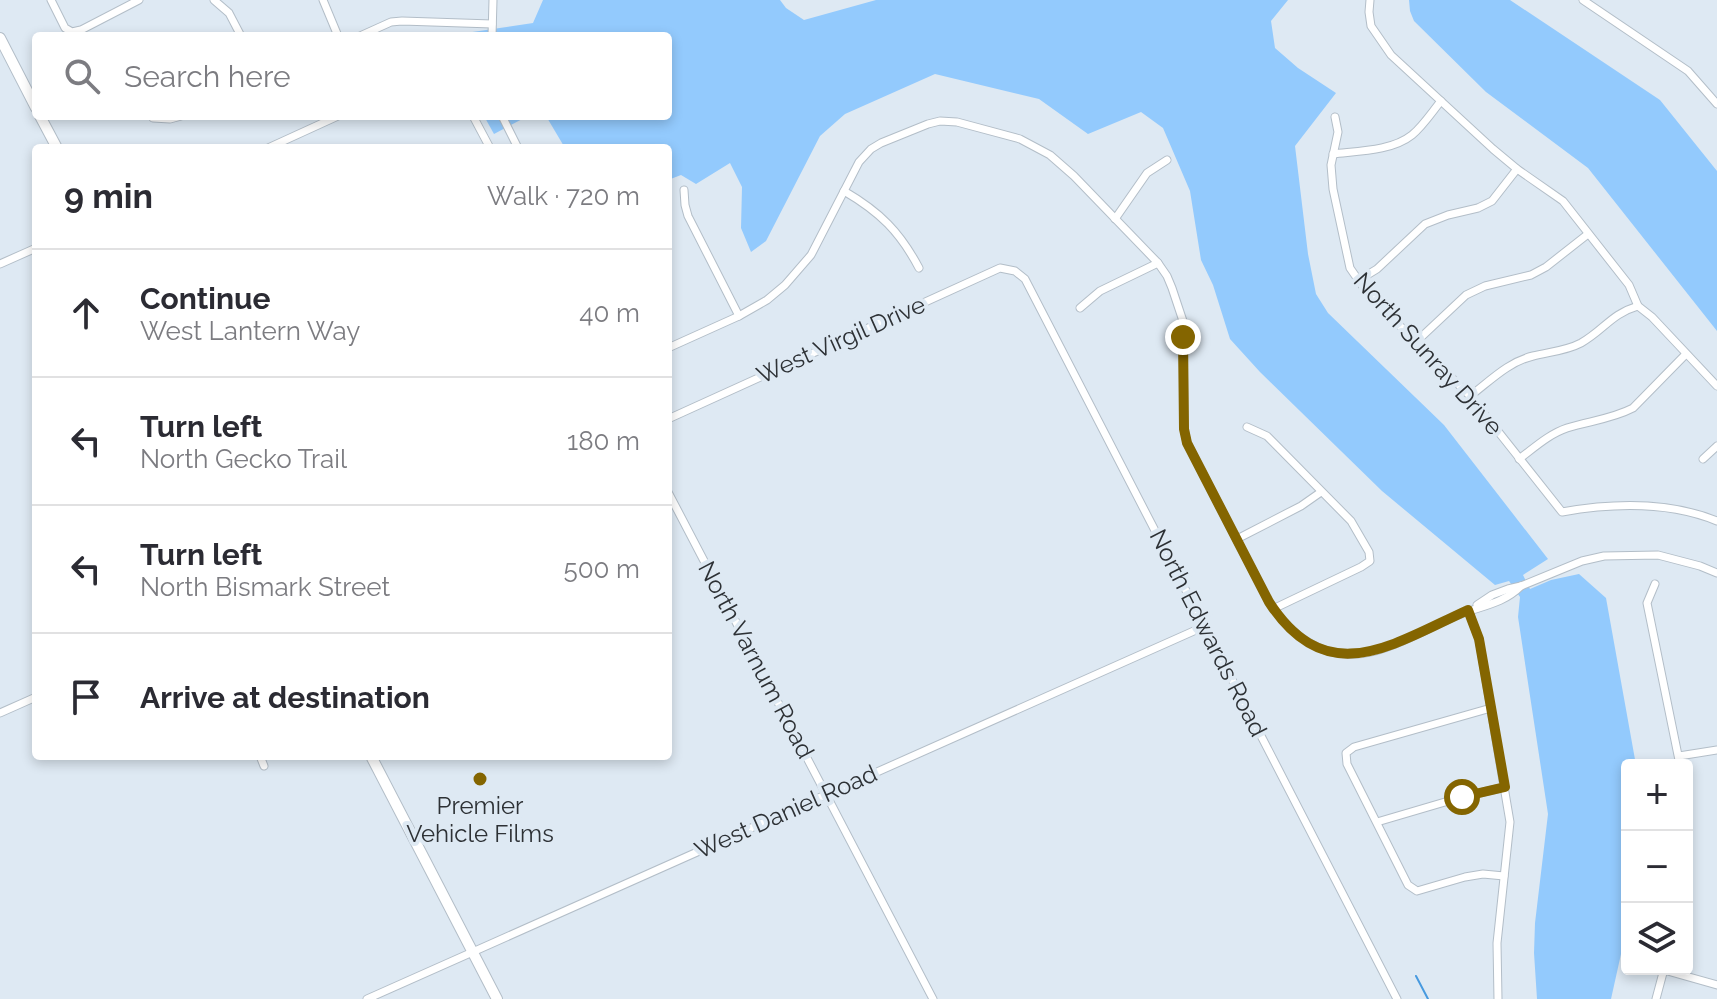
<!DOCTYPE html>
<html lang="en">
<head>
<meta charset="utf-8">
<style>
	body { margin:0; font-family:Raleway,sans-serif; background:#f7f7f7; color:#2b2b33 }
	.controls { position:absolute; right:24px; bottom:24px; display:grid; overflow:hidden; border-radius:8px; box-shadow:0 4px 12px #0003 }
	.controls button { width:72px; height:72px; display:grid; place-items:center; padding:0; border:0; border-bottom:2px solid #e1e1e2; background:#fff; color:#2b2b33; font:40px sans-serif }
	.stop { position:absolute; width:24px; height:24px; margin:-18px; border:6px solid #846500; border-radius:50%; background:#fff }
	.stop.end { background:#846500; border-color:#fff; box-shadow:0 2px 8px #0008 }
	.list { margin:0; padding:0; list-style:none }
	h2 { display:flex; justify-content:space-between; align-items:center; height:104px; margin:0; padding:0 32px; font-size:34px }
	h2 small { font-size:26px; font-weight:400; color:#7c7c81 }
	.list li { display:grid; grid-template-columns:52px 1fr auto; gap:24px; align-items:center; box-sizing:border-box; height:128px; padding:0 32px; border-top:2px solid #e1e1e2 }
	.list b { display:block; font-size:30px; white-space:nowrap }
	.list p { margin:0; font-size:26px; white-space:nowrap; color:#7c7c81 }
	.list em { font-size:26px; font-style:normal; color:#7c7c81 }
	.icon { flex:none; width:44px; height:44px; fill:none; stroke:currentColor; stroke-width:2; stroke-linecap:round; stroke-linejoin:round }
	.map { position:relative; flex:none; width:1717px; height:999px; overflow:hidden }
	.search { position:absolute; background:#fff; box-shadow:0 4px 12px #0003; left:32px; top:32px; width:640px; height:88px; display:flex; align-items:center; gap:20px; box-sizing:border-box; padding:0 28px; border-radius:8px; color:#7c7c81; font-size:30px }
	.panel { position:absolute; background:#fff; box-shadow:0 4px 12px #0003; left:32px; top:144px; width:640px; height:616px; border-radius:8px }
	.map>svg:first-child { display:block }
	.green { fill:#93cafd }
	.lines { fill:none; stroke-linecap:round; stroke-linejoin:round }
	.stream { stroke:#489adf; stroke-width:2 }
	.street-casing { stroke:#b3bec8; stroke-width:9 }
	.secondary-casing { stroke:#b3bec8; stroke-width:12 }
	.street { stroke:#fff; stroke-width:7 }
	.secondary { stroke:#fff; stroke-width:10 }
	.route { stroke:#846500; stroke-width:10 }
	.poi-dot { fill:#846500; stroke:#dee9f3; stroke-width:3 }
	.labels { text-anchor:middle; stroke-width:8; stroke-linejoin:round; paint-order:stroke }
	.street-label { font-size:24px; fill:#2d3135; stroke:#dee9f3 }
	.poi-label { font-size:24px; fill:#2d3135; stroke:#dee9f3 }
</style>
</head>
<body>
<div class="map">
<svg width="1717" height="999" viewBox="0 0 1717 999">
	<rect width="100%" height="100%" fill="#dee9f3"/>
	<g class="green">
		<path d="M543,0H780L786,8L804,20L876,0H1288L1271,21L1275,48L1298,68L1336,93L1295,146L1308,254L1316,294L1328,313L1444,425L1548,559L1523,575L1530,589L1551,580L1579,574L1606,598L1636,765H1627V927L1611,999H1537L1534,953L1535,923L1548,814L1518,617L1520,597L1509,581L1495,585L1382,491L1260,372L1230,339L1213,285L1201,260L1190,191L1163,128L1141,112L1088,134L1039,99L935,74L845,114L820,136L766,241L751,252L741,228L742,187L730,163L696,184L681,175L668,180V148H565L546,116H668V36H445L533,23Z"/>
		<path d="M1409,0H1510L1660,100L1717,171V331L1588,168L1486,92L1414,21L1410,11Z"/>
		<path d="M484,116H528L494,134Z"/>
	</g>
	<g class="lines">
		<path class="stream" d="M1416,976L1428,999"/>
		<g class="street-casing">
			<g id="street">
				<path d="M51,0L65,28L72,32L81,30L139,0"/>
				<path d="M214,0L229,13L241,36"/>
				<path d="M323,0L338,36"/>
				<path d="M1370,0L1369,12L1371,26L1391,55L1493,149L1517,169L1563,201L1629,285L1638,306L1652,317L1717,386"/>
				<path d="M1583,0L1688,71L1717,104"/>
				<path d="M360,36L391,22L402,21L492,24"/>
				<path d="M492,36L493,0"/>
				<path d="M473,116L490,148"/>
				<path d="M502,116L518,148"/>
				<path d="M1335,117L1338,132L1331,165L1333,189L1350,268L1368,294L1470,396L1562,512C1613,503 1668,501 1717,521"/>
				<path d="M153,118L170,119L181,116"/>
				<path d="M268,148L338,116"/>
				<path d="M1333,154C1358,151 1392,151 1412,135C1423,126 1432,112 1441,101"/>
				<path d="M684,190L685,205L688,216L739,316"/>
				<path d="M844,191C880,212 900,232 919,268"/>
				<path d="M1115,219L1147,173L1167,160"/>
				<path d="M0,264L36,248"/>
				<path d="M1359,280L1377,269L1425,224L1448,215L1478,208L1492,201L1517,169"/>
				<path d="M1080,308L1100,291L1158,263"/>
				<path d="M1417,341L1466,295L1485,286L1531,275L1546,267L1588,234"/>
				<path d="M668,348L739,316L767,300L785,285L811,255L859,162L871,149L881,143L928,124L940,121L957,122L1020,139L1050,155L1074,176L1158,263L1167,276L1172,288L1183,321L1184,429L1187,443L1269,602C1291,637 1327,663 1371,652C1397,646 1431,627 1456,616C1479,606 1502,605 1521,586"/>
				<path d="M1470,396C1490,381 1508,362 1533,356C1549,352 1566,351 1581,343C1604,330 1611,314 1638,306"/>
				<path d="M668,419L1000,268L1015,271L1025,279L1397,999"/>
				<path d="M1247,427L1267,436L1351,521L1369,552L1370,561L1361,567L1273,609"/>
				<path d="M1519,459C1534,448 1549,434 1567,428C1589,421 1612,419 1633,408L1685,355"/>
				<path d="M1703,459L1717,446"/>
				<path d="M668,492L933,999"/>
				<path d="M1237,539L1301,506L1321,492"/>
				<path d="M1655,584L1647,603L1680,765"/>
				<path d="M1477,605L1492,595L1508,589L1521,586L1582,561L1604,556L1658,555L1700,566L1717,573"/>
				<path d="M1468,610L1479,639L1510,822L1497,943L1498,999"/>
				<path d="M1491,708L1354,747L1346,753L1347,764L1408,885L1417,891L1465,877L1483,874L1504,876"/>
				<path d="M0,713L36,697"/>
				<path d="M260,756L264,766"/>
				<path d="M1679,756L1717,750"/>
				<path d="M1377,822L1462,797L1505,787"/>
				<path d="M1664,970L1717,985"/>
				<path d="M367,999L1205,626"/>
				<path d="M1656,999L1664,969"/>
			</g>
		</g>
		<g class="secondary-casing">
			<g id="secondary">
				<path d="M0,38L36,108"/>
				<path d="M40,116L57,148"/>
				<path d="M371,756L497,999"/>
			</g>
		</g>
		<use href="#street" class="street"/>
		<use href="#secondary" class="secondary"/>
	</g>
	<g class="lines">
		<path class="route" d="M1183,337L1184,429L1187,443L1269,602C1327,692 1393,644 1468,610L1479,639L1505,787L1462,797"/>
	</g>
	<circle class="poi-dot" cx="480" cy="779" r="8"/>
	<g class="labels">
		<g class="street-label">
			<text transform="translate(841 340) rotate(-24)" y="8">West Virgil Drive</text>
			<text transform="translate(1428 354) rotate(48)" y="8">North Sunray Drive</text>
			<text transform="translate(1208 633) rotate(63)" y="8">North Edwards Road</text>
			<text transform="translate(756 660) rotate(62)" y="8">North Varnum Road</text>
			<text transform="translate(786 812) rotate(-24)" y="8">West Daniel Road</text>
		</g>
		<g class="poi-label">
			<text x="480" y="814">Premier<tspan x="480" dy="28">Vehicle Films</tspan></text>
		</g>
	</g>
</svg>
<div class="controls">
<button>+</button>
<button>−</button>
<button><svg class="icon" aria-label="layers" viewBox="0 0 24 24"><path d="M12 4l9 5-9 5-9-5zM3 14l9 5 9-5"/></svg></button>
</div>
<div class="stop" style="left:1462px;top:797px"></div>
<div class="stop end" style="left:1183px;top:337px"></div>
<div class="search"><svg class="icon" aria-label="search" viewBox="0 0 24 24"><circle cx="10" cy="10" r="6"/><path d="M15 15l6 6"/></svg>Search here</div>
<section class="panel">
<h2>9 min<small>Walk · 720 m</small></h2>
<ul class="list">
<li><svg class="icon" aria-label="ahead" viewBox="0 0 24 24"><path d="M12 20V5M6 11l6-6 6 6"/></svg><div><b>Continue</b><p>West Lantern Way</p></div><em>40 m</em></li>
<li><svg class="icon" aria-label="left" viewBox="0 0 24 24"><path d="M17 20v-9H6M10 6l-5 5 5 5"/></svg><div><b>Turn left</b><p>North Gecko Trail</p></div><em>180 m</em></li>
<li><svg class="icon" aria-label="left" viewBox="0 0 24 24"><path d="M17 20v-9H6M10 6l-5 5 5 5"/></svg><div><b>Turn left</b><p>North Bismark Street</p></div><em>500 m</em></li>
<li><svg class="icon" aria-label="arrive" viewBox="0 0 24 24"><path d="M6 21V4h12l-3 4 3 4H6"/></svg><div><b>Arrive at destination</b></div></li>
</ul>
</section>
</div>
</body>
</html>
